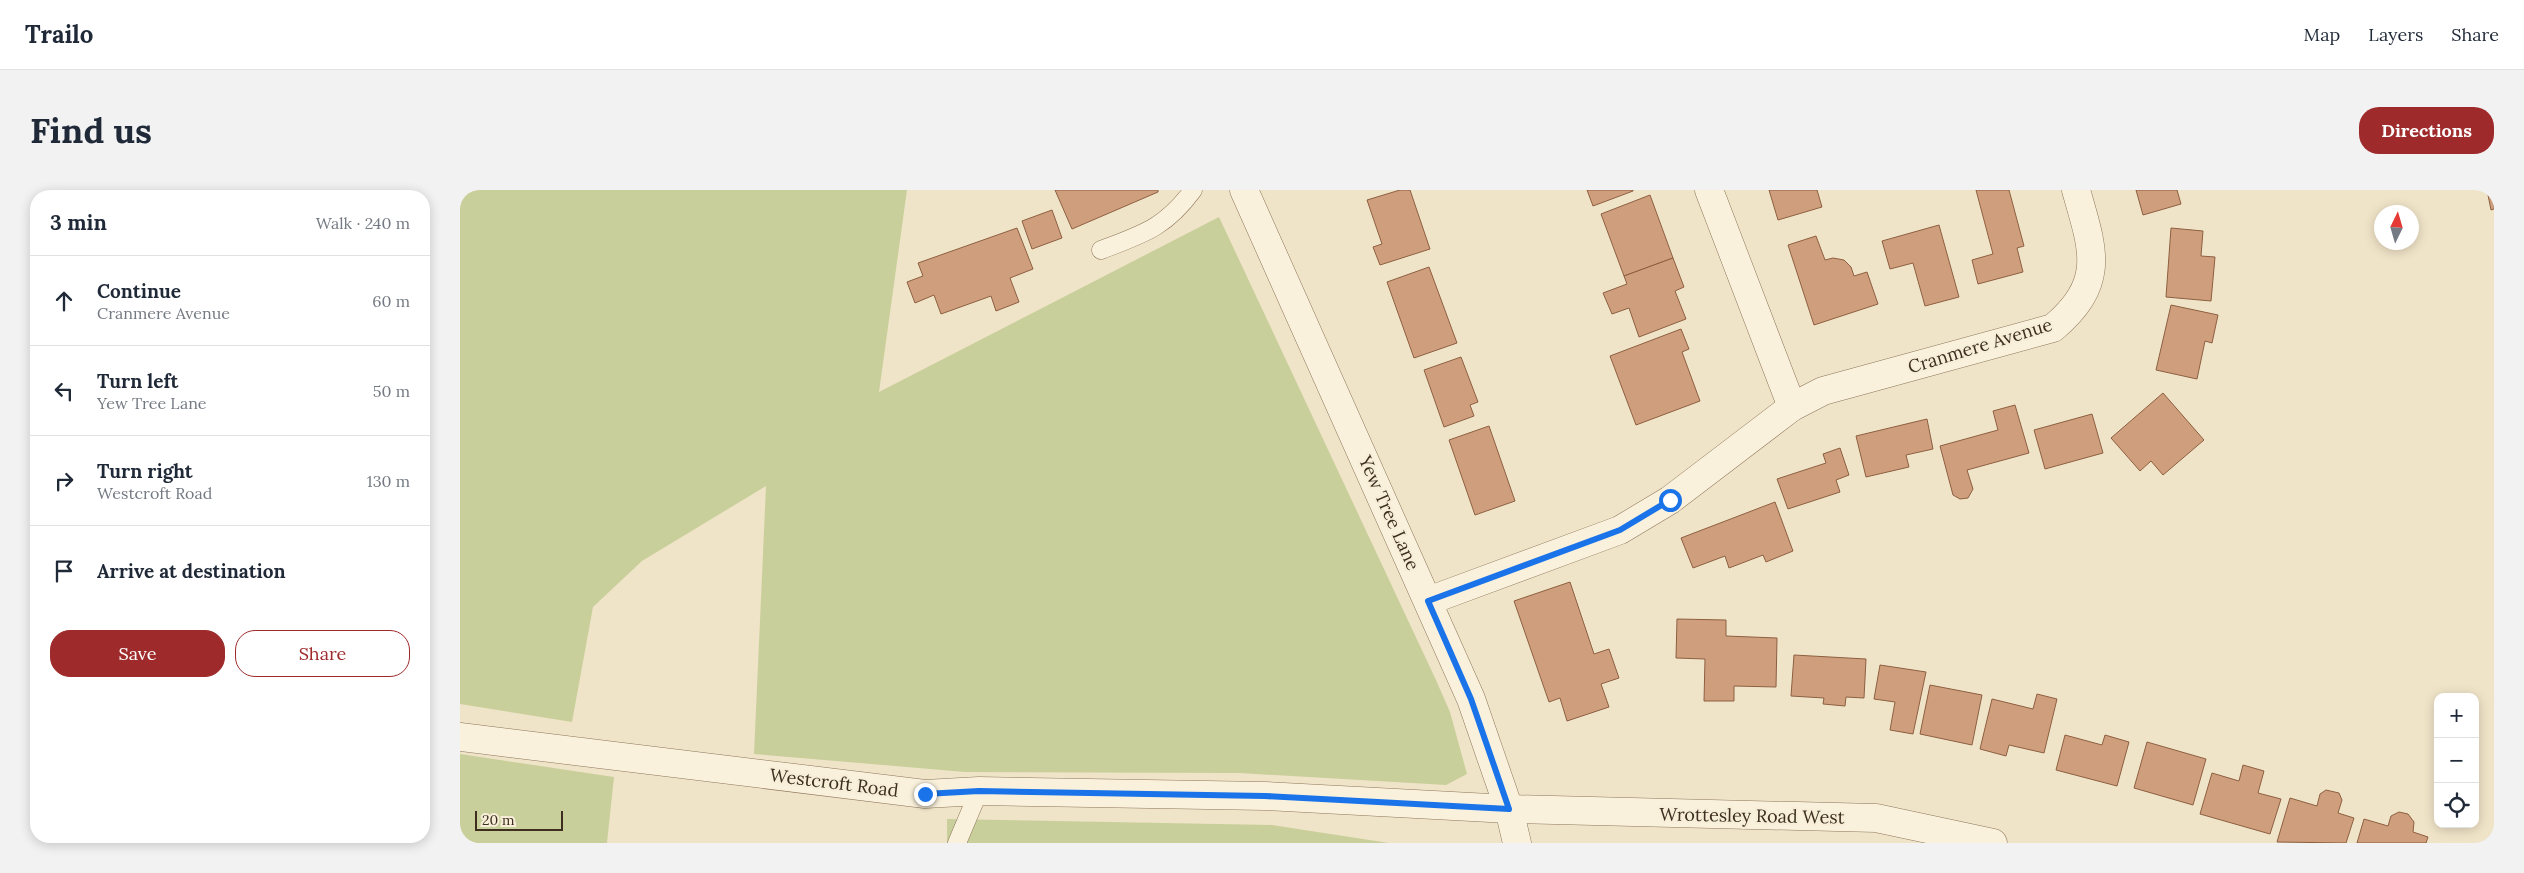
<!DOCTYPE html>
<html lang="en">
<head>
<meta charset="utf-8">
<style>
	body { margin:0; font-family:Lora,serif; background:#f2f2f3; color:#1f2937 }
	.controls { position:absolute; right:15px; bottom:15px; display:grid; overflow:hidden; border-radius:10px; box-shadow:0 2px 12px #0003 }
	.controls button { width:45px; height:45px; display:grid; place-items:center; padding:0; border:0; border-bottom:1px solid #e0e1e3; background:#fff; color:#1f2937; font:25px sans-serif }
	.compass { position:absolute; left:1914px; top:15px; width:45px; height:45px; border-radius:50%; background:#fff; box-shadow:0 2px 12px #0003; rotate:5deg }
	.scale { position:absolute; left:15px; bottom:12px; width:88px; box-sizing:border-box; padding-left:5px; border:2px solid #3d2e20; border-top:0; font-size:14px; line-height:18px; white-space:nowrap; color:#3d2e20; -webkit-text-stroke:4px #f7eed8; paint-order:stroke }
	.stop { position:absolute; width:15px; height:15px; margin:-11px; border:4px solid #1a73e8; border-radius:50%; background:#fff }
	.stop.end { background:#1a73e8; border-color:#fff; box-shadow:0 1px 5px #0008 }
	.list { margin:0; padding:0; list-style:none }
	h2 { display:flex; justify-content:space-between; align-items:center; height:65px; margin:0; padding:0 20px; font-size:21px }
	h2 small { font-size:16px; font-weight:400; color:#747a83 }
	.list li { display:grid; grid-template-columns:32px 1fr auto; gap:15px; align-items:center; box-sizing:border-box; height:90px; padding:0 20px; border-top:1px solid #e0e1e3 }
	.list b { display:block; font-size:19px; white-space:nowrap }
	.list p { margin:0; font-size:16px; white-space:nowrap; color:#747a83 }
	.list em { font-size:16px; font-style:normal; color:#747a83 }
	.actions { display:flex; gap:10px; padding:15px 20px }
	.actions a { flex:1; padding:11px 0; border:1px solid #9e2a2b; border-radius:20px; text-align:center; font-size:18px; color:#9e2a2b }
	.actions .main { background:#9e2a2b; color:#fff }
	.icon { flex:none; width:28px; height:28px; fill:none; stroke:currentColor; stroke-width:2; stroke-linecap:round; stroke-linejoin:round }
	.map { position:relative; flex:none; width:2034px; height:653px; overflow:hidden; border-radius:20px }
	header { display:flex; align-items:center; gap:30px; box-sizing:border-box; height:70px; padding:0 25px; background:#fff; border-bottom:1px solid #e0e1e3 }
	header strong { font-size:24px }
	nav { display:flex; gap:28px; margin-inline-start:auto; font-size:18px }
	.intro { display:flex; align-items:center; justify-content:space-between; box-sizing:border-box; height:120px; padding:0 30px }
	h1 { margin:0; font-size:35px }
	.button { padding:12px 22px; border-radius:20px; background:#9e2a2b; color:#fff; font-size:18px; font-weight:700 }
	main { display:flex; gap:30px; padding:0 30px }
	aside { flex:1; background:#fff; border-radius:20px; box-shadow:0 2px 12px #0003 }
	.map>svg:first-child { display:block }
	.green { fill:#c9cf9b }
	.building { fill:#cf9f7d; stroke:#8d5f41 }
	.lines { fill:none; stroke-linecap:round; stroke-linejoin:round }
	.service-casing { stroke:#8d765c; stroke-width:19 }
	.minor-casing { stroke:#8d765c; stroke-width:29 }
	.tertiary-casing { stroke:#8d765c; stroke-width:29 }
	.service { stroke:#faf1dc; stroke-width:18 }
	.minor { stroke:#faf1dc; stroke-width:28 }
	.tertiary { stroke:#faf1dc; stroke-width:28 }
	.route { stroke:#1a73e8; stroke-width:6 }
	.labels { text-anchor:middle; stroke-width:4.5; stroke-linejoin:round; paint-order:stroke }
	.street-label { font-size:18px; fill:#3d2e20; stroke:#f7eed8 }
</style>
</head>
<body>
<header>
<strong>Trailo</strong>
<nav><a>Map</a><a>Layers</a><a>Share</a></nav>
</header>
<div class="intro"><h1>Find us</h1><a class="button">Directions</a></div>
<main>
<aside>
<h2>3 min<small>Walk · 240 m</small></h2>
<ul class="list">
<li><svg class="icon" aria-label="ahead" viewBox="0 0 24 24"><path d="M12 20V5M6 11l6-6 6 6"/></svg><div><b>Continue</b><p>Cranmere Avenue</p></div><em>60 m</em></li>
<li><svg class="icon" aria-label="left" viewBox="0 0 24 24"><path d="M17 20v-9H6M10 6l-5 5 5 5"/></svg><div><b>Turn left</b><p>Yew Tree Lane</p></div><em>50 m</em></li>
<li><svg class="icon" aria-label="right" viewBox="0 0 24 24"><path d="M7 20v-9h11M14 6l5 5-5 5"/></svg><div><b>Turn right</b><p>Westcroft Road</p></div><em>130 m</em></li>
<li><svg class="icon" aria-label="arrive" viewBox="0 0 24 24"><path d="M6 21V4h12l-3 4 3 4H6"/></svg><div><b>Arrive at destination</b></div></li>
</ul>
<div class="actions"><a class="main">Save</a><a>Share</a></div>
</aside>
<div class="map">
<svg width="2034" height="653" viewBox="0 0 2034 653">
	<rect width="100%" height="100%" fill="#f0e4c8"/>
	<g class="green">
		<path d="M0,0H447L419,202L759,27L976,490L990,522L1007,584L986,595L779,583L505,582L294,564L306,296L182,371L133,417L112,532L0,514Z"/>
		<path d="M0,564L154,587L147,653H0Z"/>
		<path d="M487,629L812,635L929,653H487Z"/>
	</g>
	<g class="building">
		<path d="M595,0H698V2L612,39Z"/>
		<path d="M940,0H950L970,59L920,75L913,57L922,54L907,10Z"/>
		<path d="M1127,0H1173V1L1133,16Z"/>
		<path d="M1309,0H1357L1362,17L1318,30Z"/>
		<path d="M1516,0H1549L1564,56L1557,58L1563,82L1518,94L1512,70L1533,64Z"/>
		<path d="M1676,0H1717L1721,14L1683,25Z"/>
		<path d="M2027,0H2034V19L2031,20Z"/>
		<path d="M1190,5L1213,68L1164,86L1141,24Z"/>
		<path d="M592,20L602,48L572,59L562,31Z"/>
		<path d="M1479,35L1499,107L1465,116L1453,73L1430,79L1422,51Z"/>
		<path d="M557,38L573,79L550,88L559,112L536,121L531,106L481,124L474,105L455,113L447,92L463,86L458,73Z"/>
		<path d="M1711,38L1743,41L1741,66L1755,67L1751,111L1706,107Z"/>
		<path d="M1356,46L1365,70L1373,68L1384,70L1391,77L1394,86L1407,82L1418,114L1354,135L1328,55Z"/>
		<path d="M1213,68L1224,97L1215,101L1226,129L1179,147L1169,118L1152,124L1143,103L1167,94L1164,86Z"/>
		<path d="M969,77L997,153L954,168L927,92Z"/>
		<path d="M1711,115L1758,125L1752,153L1745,151L1737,189L1696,180Z"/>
		<path d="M1221,139L1229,159L1222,162L1240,211L1176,235L1150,166Z"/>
		<path d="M1001,167L1018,212L1010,215L1014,226L984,237L964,180Z"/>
		<path d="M1703,203L1744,250L1703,285L1691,271L1680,281L1651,248Z"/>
		<path d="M1555,215L1569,263L1507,280L1513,299L1508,308L1500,309L1493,305L1480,256L1538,240L1533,221Z"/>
		<path d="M1632,224L1643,263L1585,279L1574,240Z"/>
		<path d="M1467,229L1473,259L1446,265L1449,277L1406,287L1396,246Z"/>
		<path d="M1029,236L1055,311L1015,325L989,250Z"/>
		<path d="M1380,258L1389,285L1376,290L1380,302L1328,319L1317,289L1366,273L1363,264Z"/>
		<path d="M1315,312L1333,361L1306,372L1303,365L1269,378L1265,366L1233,378L1221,348Z"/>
		<path d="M1110,392L1134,464L1149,459L1159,488L1141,494L1149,517L1107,531L1100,508L1089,512L1054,411Z"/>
		<path d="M1217,429L1266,430V446L1317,448L1316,497L1274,496V511H1244L1245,469L1216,468Z"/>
		<path d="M1334,465L1406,469L1404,508L1386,507L1385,516L1363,514L1364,508L1331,506Z"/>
		<path d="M1420,475L1466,482L1453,544L1430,540L1435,512L1414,509Z"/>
		<path d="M1470,495L1522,505L1512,555L1460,544Z"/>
		<path d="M1577,504L1597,509L1584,563L1549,555L1546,566L1520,559L1532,509L1573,519Z"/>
		<path d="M1605,545L1642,555L1645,545L1669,552L1657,596L1596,580Z"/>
		<path d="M1687,552L1746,569L1733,615L1674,598Z"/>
		<path d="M1783,575L1804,581L1798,603L1821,609L1810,644L1740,624L1752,583L1779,591Z"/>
		<path d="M1866,600L1879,603L1882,610L1878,623L1894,628L1886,653L1817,652L1830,608L1857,616L1860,604Z"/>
		<path d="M1939,622L1948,624L1954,632L1953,642L1968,647L1966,653H1897L1904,629L1928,636L1931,626Z"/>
	</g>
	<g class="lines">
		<g class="service-casing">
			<g id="service">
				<path d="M641,60C683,44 705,38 733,0"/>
				<path d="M497,653L519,601"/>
			</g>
		</g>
		<g class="minor-casing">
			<g id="minor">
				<path d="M1249,0L1332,217"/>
				<path d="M968,411L1160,340L1210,310L1332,217L1363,201L1593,138C1647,92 1633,60 1616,0"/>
				<path d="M0,547L465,604L519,601L805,606L1049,619L1416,628L1533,653"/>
			</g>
		</g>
		<g class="tertiary-casing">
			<path id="tertiary" d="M784,0L1011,509L1049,619L1057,653"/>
		</g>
		<use href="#service" class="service"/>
		<use href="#minor" class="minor"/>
		<use href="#tertiary" class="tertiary"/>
	</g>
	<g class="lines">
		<path class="route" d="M465,604L519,601L805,606L1049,619L1011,509L968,411L1160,340L1210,310"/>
	</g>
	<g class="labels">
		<g class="street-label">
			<text transform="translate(1520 156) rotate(-17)" y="6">Cranmere Avenue</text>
			<text transform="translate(929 323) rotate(66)" y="6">Yew Tree Lane</text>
			<text transform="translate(374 593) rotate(7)" y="6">Westcroft Road</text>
			<text transform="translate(1292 626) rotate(1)" y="6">Wrottesley Road West</text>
		</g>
	</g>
</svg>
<div class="controls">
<button>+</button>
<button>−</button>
<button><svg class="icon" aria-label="locate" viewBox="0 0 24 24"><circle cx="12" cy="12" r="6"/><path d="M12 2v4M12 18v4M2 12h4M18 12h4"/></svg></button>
</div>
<svg class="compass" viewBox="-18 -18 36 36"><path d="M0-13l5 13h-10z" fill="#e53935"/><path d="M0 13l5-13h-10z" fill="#747a83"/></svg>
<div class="scale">20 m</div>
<div class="stop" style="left:1210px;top:310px"></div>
<div class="stop end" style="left:465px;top:604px"></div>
</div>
</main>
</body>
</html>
